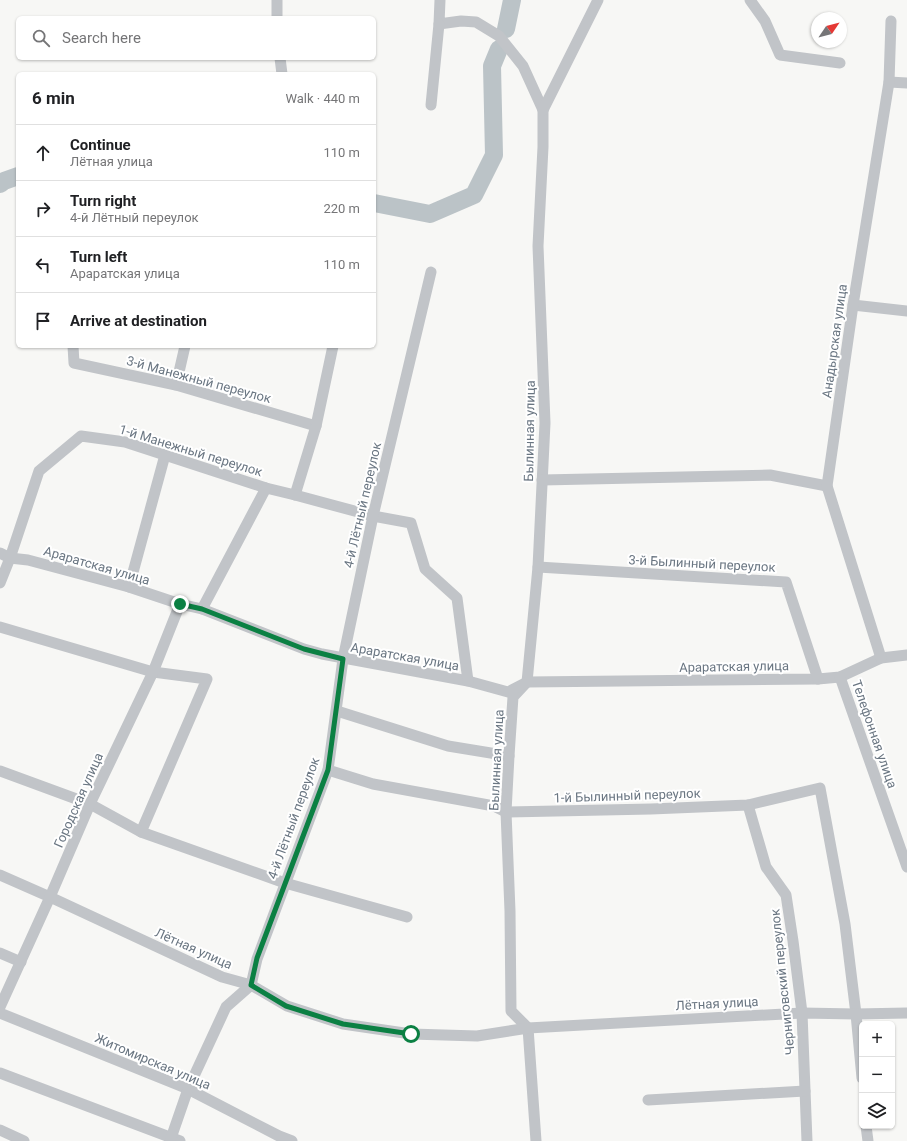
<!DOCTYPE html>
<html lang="en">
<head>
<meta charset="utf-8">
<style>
	body { margin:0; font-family:Roboto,sans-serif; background:#f2f2f2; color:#202124 }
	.controls { position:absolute; right:12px; bottom:12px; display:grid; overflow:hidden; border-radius:6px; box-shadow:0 1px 3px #0004 }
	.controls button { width:36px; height:36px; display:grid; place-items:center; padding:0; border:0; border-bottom:1px solid #e0e0e0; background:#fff; color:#202124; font:20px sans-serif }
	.compass { position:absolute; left:811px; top:12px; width:36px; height:36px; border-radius:50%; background:#fff; box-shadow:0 1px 3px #0004; rotate:55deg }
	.stop { position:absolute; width:12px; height:12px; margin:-9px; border:3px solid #0b8043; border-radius:50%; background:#fff }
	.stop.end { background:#0b8043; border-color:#fff; box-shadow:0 1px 4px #0008 }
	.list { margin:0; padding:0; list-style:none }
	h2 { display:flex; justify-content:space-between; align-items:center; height:52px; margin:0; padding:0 16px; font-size:17px }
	h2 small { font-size:13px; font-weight:400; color:#757577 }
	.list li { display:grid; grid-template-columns:26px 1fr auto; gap:12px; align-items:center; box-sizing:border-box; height:56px; padding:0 16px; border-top:1px solid #e0e0e0 }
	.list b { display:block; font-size:15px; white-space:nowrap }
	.list p { margin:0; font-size:13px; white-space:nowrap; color:#757577 }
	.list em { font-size:13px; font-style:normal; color:#757577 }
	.icon { flex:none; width:22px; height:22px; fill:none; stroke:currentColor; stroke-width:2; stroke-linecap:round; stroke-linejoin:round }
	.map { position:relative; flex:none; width:907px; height:1141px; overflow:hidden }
	.search { position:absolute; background:#fff; box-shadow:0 1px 3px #0004; left:16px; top:16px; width:360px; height:44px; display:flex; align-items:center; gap:10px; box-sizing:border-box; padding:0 14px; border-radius:6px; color:#757577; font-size:15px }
	.panel { position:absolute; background:#fff; box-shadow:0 1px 3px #0004; left:16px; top:72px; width:360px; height:276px; border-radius:6px }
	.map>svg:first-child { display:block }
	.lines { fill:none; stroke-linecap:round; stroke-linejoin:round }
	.river { stroke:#bbc3c7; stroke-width:18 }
	.street { stroke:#c1c4c8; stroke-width:11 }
	.route { stroke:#0b8043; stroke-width:5 }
	.labels { text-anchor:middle; stroke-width:4; stroke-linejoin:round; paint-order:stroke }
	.street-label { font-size:13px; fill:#6a7682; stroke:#fff }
</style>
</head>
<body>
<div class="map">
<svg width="907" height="1141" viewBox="0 0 907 1141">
	<rect width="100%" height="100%" fill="#f7f7f5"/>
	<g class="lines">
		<g class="river">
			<path d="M506,29L512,0"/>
			<path d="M0,184L4,181L18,176"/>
			<path d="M374,203L430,214L474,195L494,155L492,66L499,49"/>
		</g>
		<g class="street">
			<path d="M277,0V18"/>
			<path d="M440,0L439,24L461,21L476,22L499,36L523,66L543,110V147L538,246L545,423L538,567L527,682L513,697L509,756L506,812L510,911L511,1011L528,1028L536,1141"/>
			<path d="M750,0L765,21L780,55L840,63"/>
			<path d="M280,58L282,74"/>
			<path d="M889,82L907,83"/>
			<path d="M431,105L439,24"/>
			<path d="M543,110L598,0"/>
			<path d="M853,305L907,311"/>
			<path d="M73,346L74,363L176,385L316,426"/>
			<path d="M176,385L185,346"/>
			<path d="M542,480L770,475L827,486"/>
			<path d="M295,495L316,426L333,346"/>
			<path d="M0,553L10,558L28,560L129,587L180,604L202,609L304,649L322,654L468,681L508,692L527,682L818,679L840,677L881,658L907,655"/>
			<path d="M538,567L786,582L818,679"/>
			<path d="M0,583L10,558L39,471L81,436L125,442L266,488L295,495L373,516L411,523L425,569L457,598L468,681"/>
			<path d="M129,587L165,455"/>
			<path d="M202,609L266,488"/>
			<path d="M0,627L153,672L207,679L141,832"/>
			<path d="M881,658L827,486L853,305L889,82L891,21"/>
			<path d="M840,677L907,867"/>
			<path d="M337,711L448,746L509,756"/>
			<path d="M328,770L373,784L494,806L506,812L651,809L748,805L820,788L845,924L856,1014L862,1078"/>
			<path d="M0,771L90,804L141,832L285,883L407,917"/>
			<path d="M748,805L766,867L786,895L793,941L802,1013L807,1141"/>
			<path d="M0,875L50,897L222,977L251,985L287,1006L343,1024L411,1034L477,1036L528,1028L802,1013L856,1014L907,1013"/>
			<path d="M0,953L21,962"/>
			<path d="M0,1007L50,897L90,804L153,672L180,604"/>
			<path d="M0,1013L188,1089L279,1136L292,1141"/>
			<path d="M0,1073L180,1141"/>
			<path d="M648,1100L805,1091"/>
			<path d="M866,1126L868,1141"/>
			<path d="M0,1130L24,1141"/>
			<path d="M170,1141L188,1089L226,1007L251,985L257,959L328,770L343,659L373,516L431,272"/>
		</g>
	</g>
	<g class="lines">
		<path class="route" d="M180,604L202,609L304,649L343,659L328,770L257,958L251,985L286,1006L343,1024L411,1034"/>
	</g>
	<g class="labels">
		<g class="street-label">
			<text transform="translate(834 341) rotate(-82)" y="5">Анадырская улица</text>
			<text transform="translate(199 379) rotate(15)" y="5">3-й Манежный переулок</text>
			<text transform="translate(529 431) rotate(-89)" y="5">Былинная улица</text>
			<text transform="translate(191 450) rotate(17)" y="5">1-й Манежный переулок</text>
			<text transform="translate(362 505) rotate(-77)" y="5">4-й Лётный переулок</text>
			<text transform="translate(702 563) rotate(3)" y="5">3-й Былинный переулок</text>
			<text transform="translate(97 565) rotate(16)" y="5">Араратская улица</text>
			<text transform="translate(405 656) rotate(10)" y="5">Араратская улица</text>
			<text transform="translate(734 666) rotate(-1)" y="5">Араратская улица</text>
			<text transform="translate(875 734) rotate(71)" y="5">Телефонная улица</text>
			<text transform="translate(496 760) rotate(-87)" y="5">Былинная улица</text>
			<text transform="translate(627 795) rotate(-2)" y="5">1-й Былинный переулок</text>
			<text transform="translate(78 800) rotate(-66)" y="5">Городская улица</text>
			<text transform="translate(293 818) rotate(-70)" y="5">4-й Лётный переулок</text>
			<text transform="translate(194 948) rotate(24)" y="5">Лётная улица</text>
			<text transform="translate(782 982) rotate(-96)" y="5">Черниговский переулок</text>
			<text transform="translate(717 1003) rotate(-3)" y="5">Лётная улица</text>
			<text transform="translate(153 1061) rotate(23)" y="5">Житомирская улица</text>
		</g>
	</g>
</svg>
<div class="controls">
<button>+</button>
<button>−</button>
<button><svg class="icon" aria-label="layers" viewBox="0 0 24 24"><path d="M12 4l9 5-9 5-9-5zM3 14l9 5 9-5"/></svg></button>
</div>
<svg class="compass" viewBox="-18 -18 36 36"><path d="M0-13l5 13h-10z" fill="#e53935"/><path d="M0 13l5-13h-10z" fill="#757577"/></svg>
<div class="stop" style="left:411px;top:1034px"></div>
<div class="stop end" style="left:180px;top:604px"></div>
<div class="search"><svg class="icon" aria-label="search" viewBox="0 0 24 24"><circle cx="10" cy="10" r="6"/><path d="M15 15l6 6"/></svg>Search here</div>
<section class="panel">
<h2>6 min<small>Walk · 440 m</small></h2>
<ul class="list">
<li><svg class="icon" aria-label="ahead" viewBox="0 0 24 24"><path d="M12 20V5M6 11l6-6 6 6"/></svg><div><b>Continue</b><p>Лётная улица</p></div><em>110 m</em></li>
<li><svg class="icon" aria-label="right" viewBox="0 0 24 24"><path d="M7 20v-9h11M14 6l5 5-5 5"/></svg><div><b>Turn right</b><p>4-й Лётный переулок</p></div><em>220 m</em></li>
<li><svg class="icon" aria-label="left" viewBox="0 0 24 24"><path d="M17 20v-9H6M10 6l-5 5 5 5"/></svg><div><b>Turn left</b><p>Араратская улица</p></div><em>110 m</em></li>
<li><svg class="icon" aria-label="arrive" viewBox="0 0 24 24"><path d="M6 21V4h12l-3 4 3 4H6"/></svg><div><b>Arrive at destination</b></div></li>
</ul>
</section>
</div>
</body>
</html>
